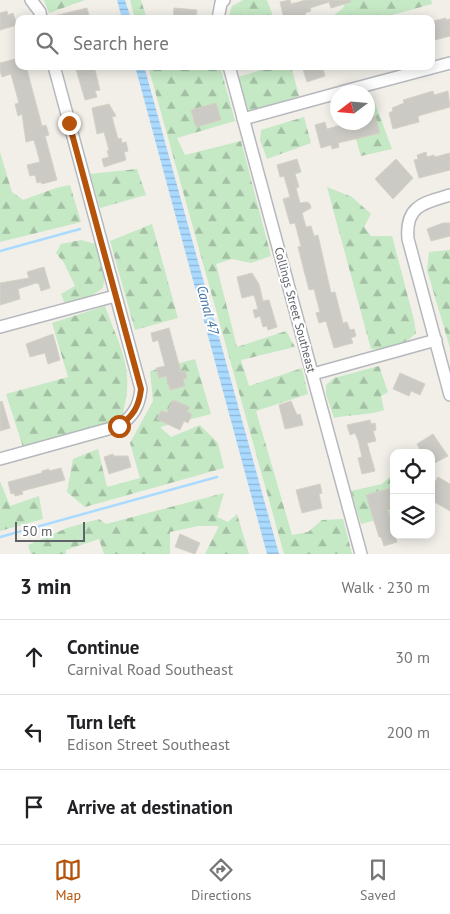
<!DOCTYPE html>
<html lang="en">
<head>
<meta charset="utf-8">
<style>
	body { margin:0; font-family:"PT Sans",sans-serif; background:#f2f2f2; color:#202124 }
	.controls { position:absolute; right:15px; bottom:15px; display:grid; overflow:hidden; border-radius:10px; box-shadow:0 2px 12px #0003 }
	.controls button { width:45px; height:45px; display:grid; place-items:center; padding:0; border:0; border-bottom:1px solid #e0e0e0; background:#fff; color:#202124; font:25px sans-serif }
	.compass { position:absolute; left:330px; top:85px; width:45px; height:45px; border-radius:50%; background:#fff; box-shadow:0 2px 12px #0003; rotate:254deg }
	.scale { position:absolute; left:15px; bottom:12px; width:70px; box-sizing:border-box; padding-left:5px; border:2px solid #5f6368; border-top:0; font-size:14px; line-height:18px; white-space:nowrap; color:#5f6368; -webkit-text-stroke:4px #fff; paint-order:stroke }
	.stop { position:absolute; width:15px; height:15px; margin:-11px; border:4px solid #b45309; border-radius:50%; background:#fff }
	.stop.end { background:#b45309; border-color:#fff; box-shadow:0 1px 5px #0008 }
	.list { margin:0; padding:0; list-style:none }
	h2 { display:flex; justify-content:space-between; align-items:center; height:65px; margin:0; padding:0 20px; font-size:21px }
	h2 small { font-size:16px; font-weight:400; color:#757577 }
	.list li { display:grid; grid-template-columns:32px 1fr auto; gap:15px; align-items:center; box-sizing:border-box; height:75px; padding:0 20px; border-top:1px solid #e0e0e0 }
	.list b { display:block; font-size:19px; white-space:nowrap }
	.list p { margin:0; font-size:16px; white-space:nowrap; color:#757577 }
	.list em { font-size:16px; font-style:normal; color:#757577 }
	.icon { flex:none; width:28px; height:28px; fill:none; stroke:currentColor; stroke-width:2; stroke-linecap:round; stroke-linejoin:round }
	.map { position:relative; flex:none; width:450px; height:554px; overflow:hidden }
	.search { position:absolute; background:#fff; box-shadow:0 2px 12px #0003; left:15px; right:15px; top:15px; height:55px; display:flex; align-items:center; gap:12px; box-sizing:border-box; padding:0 18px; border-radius:10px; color:#757577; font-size:19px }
	.sheet { height:290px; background:#fff }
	nav { display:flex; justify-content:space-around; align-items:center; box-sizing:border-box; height:70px; border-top:1px solid #e0e0e0; background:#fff; font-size:14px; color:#757577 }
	nav a { display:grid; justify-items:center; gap:2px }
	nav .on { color:#b45309 }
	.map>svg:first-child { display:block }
	.forest { fill:url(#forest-firs) }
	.water { fill:url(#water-rules) }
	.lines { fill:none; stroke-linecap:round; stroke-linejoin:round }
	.stream { stroke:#aadaff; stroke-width:2.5 }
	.building { fill:#cccac5; stroke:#d6d1c6 }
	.minor-casing { stroke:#b5b8bc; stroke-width:14 }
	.minor { stroke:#fff; stroke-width:11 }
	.route { stroke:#b45309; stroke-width:6 }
	.labels { text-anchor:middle; stroke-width:4; stroke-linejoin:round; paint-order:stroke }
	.street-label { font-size:12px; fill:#5f6368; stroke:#fff }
	.water-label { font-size:14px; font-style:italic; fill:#4174aa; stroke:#fff }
</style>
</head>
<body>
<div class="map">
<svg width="450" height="554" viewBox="0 0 450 554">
	<defs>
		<pattern id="forest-firs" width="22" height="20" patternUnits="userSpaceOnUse" patternTransform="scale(1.25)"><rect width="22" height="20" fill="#c5e8c5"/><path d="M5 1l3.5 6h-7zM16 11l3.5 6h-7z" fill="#a3c0a4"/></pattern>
		<pattern id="water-rules" width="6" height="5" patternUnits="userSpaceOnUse" patternTransform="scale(1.25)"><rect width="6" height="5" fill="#aadaff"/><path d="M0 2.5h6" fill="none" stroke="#8eb4d2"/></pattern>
	</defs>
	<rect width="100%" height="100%" fill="#f1efe8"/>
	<g class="forest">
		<path d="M44,0H85L49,13Z"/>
		<path d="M130,0H141L147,19H135Z"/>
		<path d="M243,0H267L274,19H228L232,6Z"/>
		<path d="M346,0H431L432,4L377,19H329L343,8Z"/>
		<path d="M148,66H220L235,121L177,138L185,155L241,141L271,256L251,263L232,259L216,264L237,347L286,331L295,347L241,360L249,386L302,368L308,394L256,411L292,535L308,532L322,520L343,519L352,554H284Z"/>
		<path d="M275,66H291L299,96L249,112L238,77Z"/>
		<path d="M372,95L392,149L361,156L351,123L368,122V97Z"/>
		<path d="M304,117L311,143L267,159L260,140L261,130Z"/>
		<path d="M0,152L12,192L23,200L56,188L70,185L81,222L0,242Z"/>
		<path d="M137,169L146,195L100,208L90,174Z"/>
		<path d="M327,187L352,197L371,214L364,227L371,236H392L414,320L416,333C406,345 386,350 371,349Z"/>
		<path d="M152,224L178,318L135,330L110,241Z"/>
		<path d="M81,240L96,244L105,273L103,288L91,296L65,304L61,294L75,286L64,263L56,253L61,244Z"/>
		<path d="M450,250V348L427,270L429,252Z"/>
		<path d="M105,306C120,348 136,371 122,416L102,425L23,447L6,394L68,377L52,323Z"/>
		<path d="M195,359L211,414L160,427L171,437L200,425L218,443L224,468L85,507L67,492L73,459L98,449L107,487L140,478L130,443L153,401L150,371Z"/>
		<path d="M379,366L388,392L381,396L384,410C367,416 350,414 334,418L326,394V385L334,378Z"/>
		<path d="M394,473V515L361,524L351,491L382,484Z"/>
		<path d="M0,481L10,506L39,496L43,519L0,531Z"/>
		<path d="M224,493L217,517L228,522L237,514L249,554H205L219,526H198L170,532V554H104L99,539L66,550V554H31L28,545L67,528L99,519L106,524Z"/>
	</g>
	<g class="water">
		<path d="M117,0H125L131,19H122Z"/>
		<path d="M135,66H144L279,554H267Z"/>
	</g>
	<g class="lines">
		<g class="stream">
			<path d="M0,251L80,229"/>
			<path d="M0,537L217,477"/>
		</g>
	</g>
	<g class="building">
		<path d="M290,0L291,4L306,0H350L351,2L331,8L329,2L310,8L311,11L305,13L306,16L284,19L280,2Z"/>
		<path d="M87,8L90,19H55L54,16Z"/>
		<path d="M174,8L197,10L196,19H173Z"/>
		<path d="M7,11L8,15L13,13L17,25L0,30V13Z"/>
		<path d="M446,18V20L450,19V36L431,41V28L435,27L433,21Z"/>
		<path d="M19,58V66H26L42,126L46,125L49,135L45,136L57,180L42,184L41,182L37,183L35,175L30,176L27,165L40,162L34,140L26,142L22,114L18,116L15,104L19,103L11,74L2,77L0,71V63Z"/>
		<path d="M75,66H94L100,90L95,91L97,97L85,100Z"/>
		<path d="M302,66H322L325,76L307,82Z"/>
		<path d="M433,91L434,95L448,91L450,107L418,116L419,122L393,129L389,113L393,111L392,108L404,103L403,100Z"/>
		<path d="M216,103L221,120L196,127L191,110Z"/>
		<path d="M109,104L116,116L112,117L118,139L121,138L122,143L126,142L128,151L124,152L126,160L104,167L102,159L109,157L107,151L109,150L104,132L97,134L92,108Z"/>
		<path d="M375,116L380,133L338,143L339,147L332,149L331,145L321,148L315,125L325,122L327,129L352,122H368V118Z"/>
		<path d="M426,152L427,157L434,155L435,157L450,153V170L419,178L414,160L418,159L417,155Z"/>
		<path d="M297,159L301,172L295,174L299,187L296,188L300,203L307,202L310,204L311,208L302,213L306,227L311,226L314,236L318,235L331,293L335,292L343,323L347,322L350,330L354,329L356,336L351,338L353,343L334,348L326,321L319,323L316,313L320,312L314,289L309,290L298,247L301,246L295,223L290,224L283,199L290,197L284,176L280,177L277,165Z"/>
		<path d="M396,159L413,178L393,199L375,179Z"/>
		<path d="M443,223H450V236L431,241L427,229Z"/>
		<path d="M44,267L50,288L41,291L39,284L36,283L18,289L20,299L0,305V283L29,278L27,272Z"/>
		<path d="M252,273L259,284L263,301L269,300L277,327L268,330L267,326L263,327L260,316L255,318L253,310L258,309L254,295L242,298L237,277Z"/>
		<path d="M169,328L181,372L185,370L187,378L183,379L185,386L170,390L166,376L159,378L156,368L165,366L158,340L153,342L151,333Z"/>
		<path d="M53,334L60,360L48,364L45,353L30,357L26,344Z"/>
		<path d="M400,373L425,384L420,395L411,391L409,396L393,389Z"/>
		<path d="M173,400L190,407L187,412L192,414L188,423L184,421L180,430L157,419L161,411L167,413Z"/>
		<path d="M2,401L10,428L0,431V402Z"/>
		<path d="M291,401L297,415L300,414L303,425L285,429L279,405Z"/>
		<path d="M370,420L371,424L375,423L376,430L373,431L376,441L367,443L375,471L362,474L358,458L362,457L358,440L355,433L350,435L347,425Z"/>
		<path d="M433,434L448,456L431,465V453H422L417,444Z"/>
		<path d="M113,454L114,456H128L131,467L109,474L104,457Z"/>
		<path d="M61,468L65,480L22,491L23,494L15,496L14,493L11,494L8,482L42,473V471L49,469V471Z"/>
		<path d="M438,477L450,484V511L431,500V488Z"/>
		<path d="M320,484L322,493L319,494L322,508L302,513L296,490Z"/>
		<path d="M391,488L394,506L387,508L397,542L384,546L381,537H379L366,495Z"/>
		<path d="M180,534L200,543L195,554L175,547Z"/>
	</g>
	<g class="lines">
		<g class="minor-casing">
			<g id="minor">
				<path d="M31,0L40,12L41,19"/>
				<path d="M218,19L221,3L224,0"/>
				<path d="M229,66L361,554"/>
				<path d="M341,92L450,63"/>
				<path d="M243,119L338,93"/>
				<path d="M450,195C423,203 405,206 408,239L450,395"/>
				<path d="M0,327L115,296"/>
				<path d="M313,374L436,340"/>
				<path d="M0,459L119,426C133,416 139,407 141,389L54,66"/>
			</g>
		</g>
		<use href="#minor" class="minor"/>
	</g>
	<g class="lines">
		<path class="route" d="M69,123L141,389C139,407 133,416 119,426"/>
	</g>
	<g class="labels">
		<g class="street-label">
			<text transform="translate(295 310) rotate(75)" y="4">Collings Street Southeast</text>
		</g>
		<g class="water-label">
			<text transform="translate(208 310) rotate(75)" y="5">Canal 47</text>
		</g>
	</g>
</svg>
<div class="controls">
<button><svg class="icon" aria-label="locate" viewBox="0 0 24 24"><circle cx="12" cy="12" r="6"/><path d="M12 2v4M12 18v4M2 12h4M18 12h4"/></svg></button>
<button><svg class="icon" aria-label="layers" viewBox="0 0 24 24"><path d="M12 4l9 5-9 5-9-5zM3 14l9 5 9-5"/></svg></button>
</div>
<svg class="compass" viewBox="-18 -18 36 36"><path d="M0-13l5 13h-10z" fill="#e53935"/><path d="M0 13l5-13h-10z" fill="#757577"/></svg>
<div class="scale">50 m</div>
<div class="stop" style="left:119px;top:426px"></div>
<div class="stop end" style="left:69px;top:123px"></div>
<div class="search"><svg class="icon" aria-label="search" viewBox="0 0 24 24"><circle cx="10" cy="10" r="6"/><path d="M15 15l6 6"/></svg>Search here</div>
</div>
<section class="sheet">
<h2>3 min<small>Walk · 230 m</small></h2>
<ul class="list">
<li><svg class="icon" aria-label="ahead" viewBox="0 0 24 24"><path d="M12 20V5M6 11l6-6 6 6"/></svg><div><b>Continue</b><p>Carnival Road Southeast</p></div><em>30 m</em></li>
<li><svg class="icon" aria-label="left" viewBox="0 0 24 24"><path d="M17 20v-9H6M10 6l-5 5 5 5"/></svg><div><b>Turn left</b><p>Edison Street Southeast</p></div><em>200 m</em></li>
<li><svg class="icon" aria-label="arrive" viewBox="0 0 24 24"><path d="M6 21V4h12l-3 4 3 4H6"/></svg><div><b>Arrive at destination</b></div></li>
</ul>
</section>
<nav>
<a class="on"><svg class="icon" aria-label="map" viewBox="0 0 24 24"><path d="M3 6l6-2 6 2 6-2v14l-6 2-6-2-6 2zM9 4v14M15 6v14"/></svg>Map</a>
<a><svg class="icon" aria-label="directions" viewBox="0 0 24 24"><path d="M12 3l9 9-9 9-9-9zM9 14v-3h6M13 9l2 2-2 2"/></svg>Directions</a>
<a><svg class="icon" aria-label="saved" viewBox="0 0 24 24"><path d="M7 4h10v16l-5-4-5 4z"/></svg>Saved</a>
</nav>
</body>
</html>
